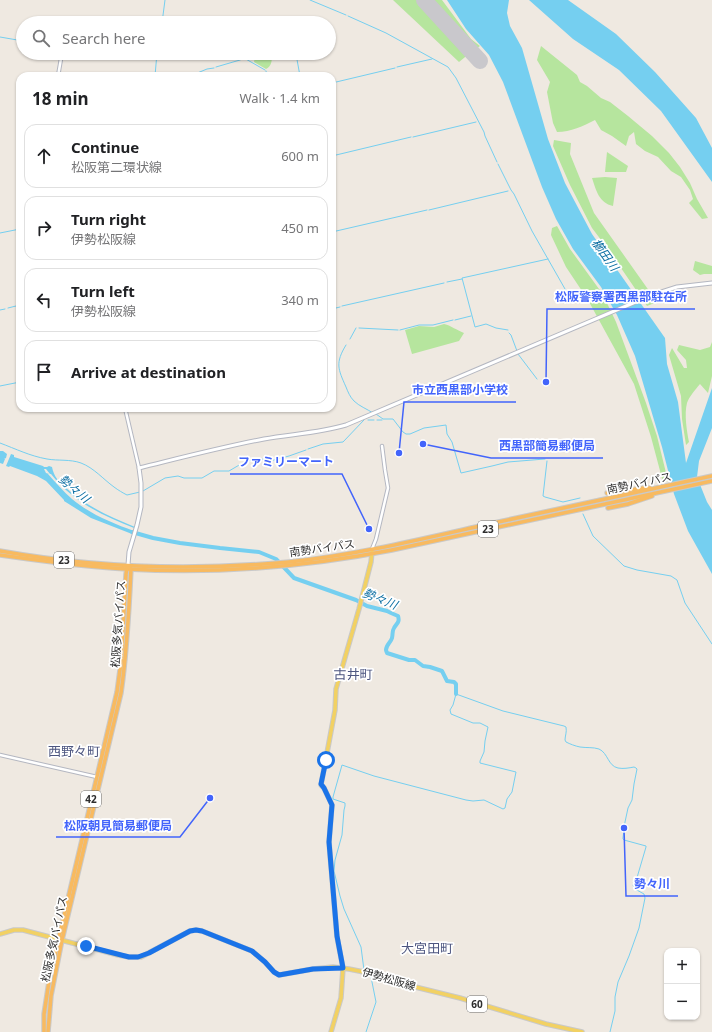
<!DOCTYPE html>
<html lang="en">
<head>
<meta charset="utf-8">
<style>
	body { margin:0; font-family:"Noto Sans","Noto Sans JP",sans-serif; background:#f2f2f2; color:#202124 }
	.controls { position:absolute; right:12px; bottom:12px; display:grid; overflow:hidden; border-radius:8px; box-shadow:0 1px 3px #0004 }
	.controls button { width:36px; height:36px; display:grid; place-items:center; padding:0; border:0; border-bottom:1px solid #e0e0e0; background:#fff; color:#202124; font:20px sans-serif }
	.stop { position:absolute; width:12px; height:12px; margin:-9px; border:3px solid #1a73e8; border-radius:50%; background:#fff }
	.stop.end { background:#1a73e8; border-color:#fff; box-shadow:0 1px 4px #0008 }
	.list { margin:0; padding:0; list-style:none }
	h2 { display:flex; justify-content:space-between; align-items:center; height:52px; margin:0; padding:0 16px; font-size:17px }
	h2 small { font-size:13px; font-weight:400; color:#757577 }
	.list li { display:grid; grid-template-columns:26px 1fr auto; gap:12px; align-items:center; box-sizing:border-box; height:64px; margin:0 8px 8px; padding:0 8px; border:1px solid #e0e0e0; border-radius:12px }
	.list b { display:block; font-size:15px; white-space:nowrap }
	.list p { margin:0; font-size:13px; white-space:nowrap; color:#757577 }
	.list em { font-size:13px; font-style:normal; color:#757577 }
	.icon { flex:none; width:22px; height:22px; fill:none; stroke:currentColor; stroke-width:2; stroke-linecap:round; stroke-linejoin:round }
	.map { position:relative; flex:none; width:712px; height:1032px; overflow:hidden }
	.search { position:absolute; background:#fff; box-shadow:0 1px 3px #0004; left:16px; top:16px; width:320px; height:44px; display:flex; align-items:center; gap:10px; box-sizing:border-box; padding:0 14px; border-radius:22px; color:#757577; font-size:15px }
	.panel { position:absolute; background:#fff; box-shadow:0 1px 3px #0004; left:16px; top:72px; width:320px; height:340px; border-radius:12px }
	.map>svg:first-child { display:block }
	.green { fill:#b6e59e }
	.water { fill:#75cff0 }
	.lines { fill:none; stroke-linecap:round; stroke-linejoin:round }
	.stream { stroke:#75cff0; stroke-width:1 }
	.river { stroke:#75cff0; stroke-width:4 }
	.runway { stroke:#c9c8cc; stroke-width:16 }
	.tertiary-casing { stroke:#b4b7c1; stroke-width:4.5 }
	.secondary-casing { stroke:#b4b7c1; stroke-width:5 }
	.primary-casing { stroke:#c9c9c9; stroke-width:5.5 }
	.trunk-casing { stroke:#c9c9c9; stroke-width:5.5 }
	.tertiary { stroke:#fff; stroke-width:2.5 }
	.secondary { stroke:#fff; stroke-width:3 }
	.primary { stroke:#f2d163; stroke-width:3.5 }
	.trunk { stroke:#f8ba60; stroke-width:3.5 }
	.route { stroke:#1a73e8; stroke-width:5 }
	.labels { text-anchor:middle; stroke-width:3.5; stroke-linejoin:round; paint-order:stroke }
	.shield { fill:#fff; stroke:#6d6d6d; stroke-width:1 }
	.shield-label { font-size:10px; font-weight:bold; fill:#2e2e2e }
	.street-label { font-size:11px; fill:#2e2e2e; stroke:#fff }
	.water-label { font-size:12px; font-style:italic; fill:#0d6fa3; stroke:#fff }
	.quarter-label { font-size:13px; fill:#4d5680; stroke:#fff }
	.leader { fill:none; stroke:#4264fb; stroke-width:1.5 }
	.callout-dot { fill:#4264fb; stroke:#fff; stroke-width:1.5 }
	.callout-label { font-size:12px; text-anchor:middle; font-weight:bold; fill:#4264fb; stroke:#fff; stroke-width:3.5; stroke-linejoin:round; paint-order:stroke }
</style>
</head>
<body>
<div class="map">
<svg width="712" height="1032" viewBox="0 0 712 1032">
	<rect width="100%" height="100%" fill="#efe9e1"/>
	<g class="green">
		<path d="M393,0H422L470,53L459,62Z"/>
		<path d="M427,0H442L471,39L480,46L473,51Z"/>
		<path d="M541,46L577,75L580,82L587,86L601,98L610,102L628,116L652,136L669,153L680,167L690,183L697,199L708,218L702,219L689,203L693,199L690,190L681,177L671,171L658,157L645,151L636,144L634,132L629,136L626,146L612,136L601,130L595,120C583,126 571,132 557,132L553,123L547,92L550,82L537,60Z"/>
		<path d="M261,55L272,56C272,61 271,67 266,69L254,62L255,56Z"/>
		<path d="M554,140L571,143L570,154L594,213L657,302L647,306L608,249L592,228L570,185L553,146Z"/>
		<path d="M607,152L628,166L626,172H605Z"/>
		<path d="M605,177L617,178L613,206C599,203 596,190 592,178Z"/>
		<path d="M557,226L570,249L599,289L607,303L616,322L646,403L657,436L668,481L663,482L651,437L634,384L588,300L566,267L551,235L552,228Z"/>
		<path d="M695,261L712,266V274H704L700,275L693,270Z"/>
		<path d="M444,324C452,326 456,330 464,333L459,341L412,354L405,330L419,326L434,327Z"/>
		<path d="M712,342V376L708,393L700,384C695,390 689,397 687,403C684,414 687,432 689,442L686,445L682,419L681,396L669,355L672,348L684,368H687L686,360L677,350L679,345L700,350L710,347Z"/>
	</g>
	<g class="water">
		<path d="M447,0H509L507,13L510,26L522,48L548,139L565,183L592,234L665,338L667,364L678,402L686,463L712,388V428L699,461L697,477L707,502L712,510V574L688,531L674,494L662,447L635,356L617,315L601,287L573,249L556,219L542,187L503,82L489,55L466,29Z"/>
		<path d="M529,0H568L616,34L655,72L696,118L712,148V182L661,111L619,70L573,39Z"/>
		<path d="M0,451H3L7,454L6,458L4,459H5L3,464L0,463Z"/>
		<path d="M11,454L14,455V457L43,466L44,467H47L49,466L52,467C54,477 58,480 65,487C85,506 109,516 135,527L134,528C103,516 72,501 51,474H50L46,469H44L46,473L49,474H48C56,483 64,492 72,499C90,514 112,523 134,531L132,534L91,518L64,501V500L46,481L37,476L10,466L9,467L6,466Z"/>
	</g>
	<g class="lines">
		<g class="stream">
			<path d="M310,0L346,15"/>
			<path d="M348,16L386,33L448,67L456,78L484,132L485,136L497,162"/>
			<path d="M162,23L165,0"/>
			<path d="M0,37L23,41"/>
			<path d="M107,53L154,59"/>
			<path d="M243,53V55L255,53"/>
			<path d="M296,54L300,76"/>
			<path d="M216,67L240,60L244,58L265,70"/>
			<path d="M397,67L432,59"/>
			<path d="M266,71L267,76"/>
			<path d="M155,76L157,53"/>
			<path d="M190,76L207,69L214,68"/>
			<path d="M332,83L395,68"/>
			<path d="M413,137L476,122"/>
			<path d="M332,156L411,137"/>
			<path d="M498,164L511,190L514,194L532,231L569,296"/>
			<path d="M429,210L508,191"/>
			<path d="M332,232L427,210"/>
			<path d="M0,233L20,229"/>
			<path d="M447,282L462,279"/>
			<path d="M342,306L444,283"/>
			<path d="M8,308L20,305"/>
			<path d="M332,309L340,307"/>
			<path d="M0,310L5,309"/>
			<path d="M455,320L471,316"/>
			<path d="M359,328L398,330"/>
			<path d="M400,330L419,325H433L453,320"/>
			<path d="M508,330L496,328L486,324L475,327L462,278L548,259"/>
			<path d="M509,333L511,335L517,351"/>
			<path d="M350,339L356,328"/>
			<path d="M346,345C335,363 338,369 346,387C348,392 350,397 354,401C359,406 367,409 373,413"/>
			<path d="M518,354L537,379"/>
			<path d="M0,386L20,382"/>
			<path d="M376,414L383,419H393L403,432L406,434H410L424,428L446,425L447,434L452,442L461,473L492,466L508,462L545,459"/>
			<path d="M368,420H374"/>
			<path d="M377,420H382"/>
			<path d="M0,443C16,449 30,456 47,459C58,461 70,459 81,463C94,468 103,479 114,487C118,490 123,493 127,495L140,492"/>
			<path d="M308,449L323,444L343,442L364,420"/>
			<path d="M547,461L543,496L545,497L563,502L580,498"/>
			<path d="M143,491L165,478L178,476L184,478H202L214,471H229L246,461L265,459L270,461L289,456L306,450"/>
			<path d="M583,514L593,536L624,566L637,570L671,576L677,580L685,603L712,644"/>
			<path d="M364,970L361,947L344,909L340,896L334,871L335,860L342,835L344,810L345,806V803L333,799V797L342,765L374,776L466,800L473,801L484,800L503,809L505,808L507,799L512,792L516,772L480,763V761L484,752L485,741L488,727L480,723H473L451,714L450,710L453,705L456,694L503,711L564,726L566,727C567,732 565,736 565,740L566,742C570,744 575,746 580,747C587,748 593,747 599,749C608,753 608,766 618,768C623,769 629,768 634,767L636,768L637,769L634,784L632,800L628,808L625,822L623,838V839L624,840L646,846V847L636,881L633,885L635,889L644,894L645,898L639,928L629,956L618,982L615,997V1011L610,1032"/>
			<path d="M366,1032L376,1002L371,977"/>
		</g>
		<path class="river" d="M132,532L153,538L180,543L220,548L259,552L276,559L294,578L356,600L367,606L387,611L391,613L398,616C400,622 397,623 394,628C392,631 393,634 392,638C391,642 386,645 386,650C386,651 387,652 387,653L409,660H415L423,666L430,667L442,671L447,681L454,682L456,684V694"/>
		<path class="runway" d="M424,0L480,61"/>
		<g class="tertiary-casing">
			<g id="tertiary">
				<path d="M58,76L62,53"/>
				<path d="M125,408L139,468"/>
				<path d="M372,549L376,539L388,488L385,470L382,446"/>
				<path d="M0,755L97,777"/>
			</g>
		</g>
		<g class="secondary-casing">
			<path id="secondary" d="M128,565L129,552L137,525L141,507V483L139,468C180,458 222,447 264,439C292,434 319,433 346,425L652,295L677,287L712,283"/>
		</g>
		<g class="primary-casing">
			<g id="primary">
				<path d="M0,934L14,930H23L118,955L129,957H141L190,931L196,930L202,931L252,951L265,962L274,972L279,975L313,969L333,967L349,969L364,972L391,981L460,998L546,1024L582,1032"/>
				<path d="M331,1032L341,998L343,968L337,937L329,842L332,805L324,788L321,785L335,710L336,689L359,609L371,562L372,552"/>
			</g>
		</g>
		<g class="trunk-casing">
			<g id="trunk">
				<path d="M607,493L644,488H650"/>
				<path d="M608,508L628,504L652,496"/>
				<path d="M0,551C95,568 193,571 289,562C357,555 422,539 489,524C563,508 638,492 712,476"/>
				<path d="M0,555C42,561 84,567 127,569C215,574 305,567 392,550L712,481"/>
				<path d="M44,1032V1014L50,975L117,692L121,662L126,574L127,568"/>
				<path d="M48,1032L51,996L62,940L121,693C127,652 129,611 131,569L130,568"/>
			</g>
		</g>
		<use href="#tertiary" class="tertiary"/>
		<use href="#secondary" class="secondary"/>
		<use href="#primary" class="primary"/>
		<use href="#trunk" class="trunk"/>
	</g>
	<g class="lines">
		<path class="route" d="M86,946L129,957H138L149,953L190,931L196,930L202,931L252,951L265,962L274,972L279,975L313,969L343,968L337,936L329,842L332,805L324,788L321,784L326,760"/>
	</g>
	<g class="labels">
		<g class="shield">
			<rect x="478" y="521" width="20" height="16" rx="3"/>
			<rect x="54" y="552" width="20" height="16" rx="3"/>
			<rect x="81" y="791" width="20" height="16" rx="3"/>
			<rect x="467" y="996" width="20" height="16" rx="3"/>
		</g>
		<g class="shield-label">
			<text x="488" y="533">23</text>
			<text x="64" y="564">23</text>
			<text x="91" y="803">42</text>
			<text x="477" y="1008">60</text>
		</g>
		<g class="street-label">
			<text transform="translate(639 483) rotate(-12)" y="4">南勢バイパス</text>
			<text transform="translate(322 548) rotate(-8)" y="4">南勢バイパス</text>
			<text transform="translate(118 624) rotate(-86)" y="4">松阪多気バイパス</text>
			<text transform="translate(54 939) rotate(-78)" y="4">松阪多気バイパス</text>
			<text transform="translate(389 979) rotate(16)" y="4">伊勢松阪線</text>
		</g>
		<g class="water-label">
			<text transform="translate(605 255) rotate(54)" y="4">櫛田川</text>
			<text transform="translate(74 489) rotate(40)" y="4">勢々川</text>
			<text transform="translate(380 599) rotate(22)" y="4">勢々川</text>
		</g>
		<g class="quarter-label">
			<text x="353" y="679">古井町</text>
			<text x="74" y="756">西野々町</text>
			<text x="427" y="953">大宮田町</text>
		</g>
	</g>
	<path class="leader" d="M546 382L547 309H695M399 453L404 402H516M423 444L491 458H603M369 529L342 474H230M210 798L180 837H56M624 828L626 896H678"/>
	<g class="callout-dot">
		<circle cx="546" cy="382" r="4"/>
		<circle cx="399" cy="453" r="4"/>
		<circle cx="423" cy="444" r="4"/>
		<circle cx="369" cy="529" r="4"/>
		<circle cx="210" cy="798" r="4"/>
		<circle cx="624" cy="828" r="4"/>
	</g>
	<g class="callout-label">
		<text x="621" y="301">松阪警察署西黒部駐在所</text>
		<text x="460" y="394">市立西黒部小学校</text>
		<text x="547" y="450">西黒部簡易郵便局</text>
		<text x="286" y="466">ファミリーマート</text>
		<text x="118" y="830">松阪朝見簡易郵便局</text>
		<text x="652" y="888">勢々川</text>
	</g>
</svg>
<div class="controls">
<button>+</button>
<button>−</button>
</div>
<div class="stop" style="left:326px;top:760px"></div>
<div class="stop end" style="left:86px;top:946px"></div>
<div class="search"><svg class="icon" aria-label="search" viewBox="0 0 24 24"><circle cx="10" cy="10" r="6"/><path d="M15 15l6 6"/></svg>Search here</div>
<section class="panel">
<h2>18 min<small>Walk · 1.4 km</small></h2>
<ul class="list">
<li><svg class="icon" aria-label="ahead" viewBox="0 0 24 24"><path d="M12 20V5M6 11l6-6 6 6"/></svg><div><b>Continue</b><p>松阪第二環状線</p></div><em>600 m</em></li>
<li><svg class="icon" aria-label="right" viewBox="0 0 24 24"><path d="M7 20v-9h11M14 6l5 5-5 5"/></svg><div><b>Turn right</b><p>伊勢松阪線</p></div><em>450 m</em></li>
<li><svg class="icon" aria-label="left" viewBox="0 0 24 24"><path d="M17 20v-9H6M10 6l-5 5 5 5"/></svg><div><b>Turn left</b><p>伊勢松阪線</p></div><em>340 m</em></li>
<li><svg class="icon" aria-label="arrive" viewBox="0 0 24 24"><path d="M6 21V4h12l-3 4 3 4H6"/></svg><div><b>Arrive at destination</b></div></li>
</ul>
</section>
</div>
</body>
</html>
